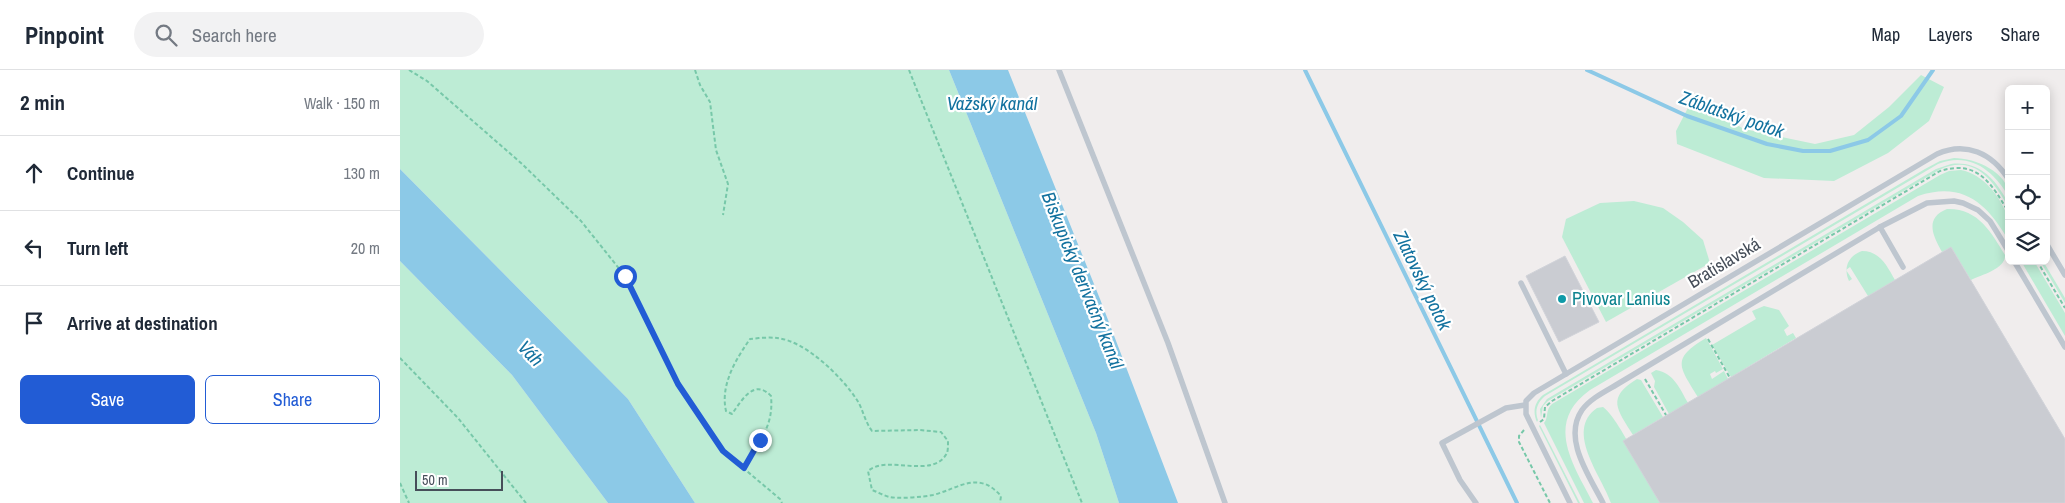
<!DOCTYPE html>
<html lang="en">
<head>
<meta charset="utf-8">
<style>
	body { margin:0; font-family:"Archivo Narrow",sans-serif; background:#f2f2f3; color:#1f2937 }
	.controls { position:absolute; right:15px; top:15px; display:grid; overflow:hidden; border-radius:8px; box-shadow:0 2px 12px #0003 }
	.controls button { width:45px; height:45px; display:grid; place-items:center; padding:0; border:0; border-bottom:1px solid #e0e1e3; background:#fff; color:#1f2937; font:25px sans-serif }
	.scale { position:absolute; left:15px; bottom:12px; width:88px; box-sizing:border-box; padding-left:5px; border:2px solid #464e59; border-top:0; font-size:14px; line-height:18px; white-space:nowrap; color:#464e59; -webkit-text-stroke:4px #fff; paint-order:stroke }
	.stop { position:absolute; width:15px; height:15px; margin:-11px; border:4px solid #225cd5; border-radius:50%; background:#fff }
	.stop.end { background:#225cd5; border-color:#fff; box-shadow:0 1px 5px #0008 }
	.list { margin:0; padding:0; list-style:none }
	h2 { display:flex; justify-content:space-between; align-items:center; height:65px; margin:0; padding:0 20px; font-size:21px }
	h2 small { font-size:16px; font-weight:400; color:#747a83 }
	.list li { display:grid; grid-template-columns:32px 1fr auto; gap:15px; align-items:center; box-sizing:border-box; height:75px; padding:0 20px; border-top:1px solid #e0e1e3 }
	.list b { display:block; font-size:19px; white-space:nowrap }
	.list em { font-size:16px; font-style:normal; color:#747a83 }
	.actions { display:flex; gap:10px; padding:15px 20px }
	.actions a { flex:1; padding:11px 0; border:1px solid #225cd5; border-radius:8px; text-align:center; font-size:18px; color:#225cd5 }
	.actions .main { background:#225cd5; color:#fff }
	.icon { flex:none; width:28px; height:28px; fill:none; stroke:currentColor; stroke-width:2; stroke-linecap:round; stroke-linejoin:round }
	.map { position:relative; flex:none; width:1665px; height:433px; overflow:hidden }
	header { display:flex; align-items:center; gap:30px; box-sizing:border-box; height:70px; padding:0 25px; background:#fff; border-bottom:1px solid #e0e1e3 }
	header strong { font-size:24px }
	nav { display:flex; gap:28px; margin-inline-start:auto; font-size:18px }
	.search { width:350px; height:45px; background:#f2f2f3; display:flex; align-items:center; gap:12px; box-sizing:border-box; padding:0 18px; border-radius:28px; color:#747a83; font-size:19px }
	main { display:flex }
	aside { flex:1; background:#fff }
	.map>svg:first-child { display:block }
	.green { fill:#bdecd5 }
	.water { fill:#8cc9e7 }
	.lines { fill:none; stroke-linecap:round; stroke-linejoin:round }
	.stream { stroke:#8cc9e7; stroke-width:4 }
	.building { fill:#caccd2; stroke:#d1d3d9 }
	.path { stroke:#77c8a9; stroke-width:2; stroke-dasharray:4 2.5; stroke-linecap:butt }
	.lane { stroke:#bec6cf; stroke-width:5.5 }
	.route { stroke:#225cd5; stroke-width:6 }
	.culture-dot { fill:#0f9aa8; stroke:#fff; stroke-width:2 }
	.labels { text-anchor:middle; stroke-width:4.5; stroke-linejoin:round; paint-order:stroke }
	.street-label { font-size:18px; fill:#464e59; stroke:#fff }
	.culture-label { font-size:18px; fill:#0d838f; stroke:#fff; text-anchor:start }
	.water-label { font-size:19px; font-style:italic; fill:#13729f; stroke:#fff }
</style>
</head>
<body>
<header>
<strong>Pinpoint</strong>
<div class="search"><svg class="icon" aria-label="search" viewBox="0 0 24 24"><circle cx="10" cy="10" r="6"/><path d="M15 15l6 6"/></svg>Search here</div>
<nav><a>Map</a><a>Layers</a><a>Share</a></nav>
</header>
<main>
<aside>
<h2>2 min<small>Walk · 150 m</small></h2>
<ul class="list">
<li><svg class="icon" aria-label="ahead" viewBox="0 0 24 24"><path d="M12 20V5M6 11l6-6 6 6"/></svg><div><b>Continue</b></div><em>130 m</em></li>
<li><svg class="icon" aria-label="left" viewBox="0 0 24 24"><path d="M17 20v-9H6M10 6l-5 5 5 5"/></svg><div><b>Turn left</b></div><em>20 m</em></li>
<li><svg class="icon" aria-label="arrive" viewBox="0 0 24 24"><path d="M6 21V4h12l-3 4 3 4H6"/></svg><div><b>Arrive at destination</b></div></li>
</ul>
<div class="actions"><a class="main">Save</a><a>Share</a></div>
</aside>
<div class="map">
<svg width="1665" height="433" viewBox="0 0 1665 433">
	<rect width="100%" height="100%" fill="#f0eded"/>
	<g class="green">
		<path d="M0,0H549L696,363L719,433H295L228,329L0,99Z"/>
		<path d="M1521,5L1544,17L1529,51L1488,83L1434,111L1364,108L1277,74L1276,61L1292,30L1344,59L1415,74L1454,65L1489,37Z"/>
		<path d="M1554,88C1575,88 1609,102 1609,127C1594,101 1570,81 1538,94L1145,326C1138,332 1134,340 1138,350L1137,352C1132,341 1135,332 1143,325L1525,99L1540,91Z"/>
		<path d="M1551,94C1575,91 1592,105 1603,124C1606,129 1609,132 1609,138C1593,111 1575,83 1539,100L1148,331L1143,336L1141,348L1140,339L1147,329L1536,99Z"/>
		<path d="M1561,100C1584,105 1599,125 1608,147C1611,153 1609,164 1609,171C1587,134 1564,111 1518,126L1190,320C1144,353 1173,394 1193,433H1184L1144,353C1149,347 1145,340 1152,334L1540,105L1549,101Z"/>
		<path d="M1234,131L1263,138L1283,152L1303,170L1310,193L1206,252L1162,167L1166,149L1200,133Z"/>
		<path d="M1547,139C1578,138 1591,162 1605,185C1606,199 1581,205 1571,210L1551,177L1542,182C1533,166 1524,148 1547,139Z"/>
		<path d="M1462,181C1480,181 1487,196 1495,210L1468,226L1450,197L1446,200L1452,209L1449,211C1443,198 1448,186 1462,181Z"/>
		<path d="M0,191L112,305L208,433H0Z"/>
		<path d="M1621,191H1634L1665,243V266Z"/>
		<path d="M1640,191H1643L1665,228V233Z"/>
		<path d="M1364,236L1379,240L1389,256L1384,260L1387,266L1393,263L1396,268L1331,307L1312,275L1356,249L1352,241Z"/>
		<path d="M1306,268L1323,299L1316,303L1315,301L1310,304L1312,309L1324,301L1328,309L1298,327C1279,296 1271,289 1306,268Z"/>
		<path d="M1256,300C1274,303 1280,319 1288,333L1269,344L1254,317L1255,311L1251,303Z"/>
		<path d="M1237,309L1241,310L1263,347L1233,365C1217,339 1206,328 1237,309Z"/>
		<path d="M1203,337C1219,348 1249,413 1260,433H1211C1202,406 1164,361 1197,338Z"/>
		<path d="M1140,355L1180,433H1178L1139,356Z"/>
	</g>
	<g class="water">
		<path d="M549,0H608L700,229L778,433H719L696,363Z"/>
		<path d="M0,99L228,329L295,433H208L112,305L0,191Z"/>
	</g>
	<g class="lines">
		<g class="stream">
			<path d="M905,0L1117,433"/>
			<path d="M1187,0L1287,46L1367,74L1403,81H1430L1468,70L1501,46L1533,0"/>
		</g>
	</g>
	<g class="building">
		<path d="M1551,177L1665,369V433H1260L1223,371Z"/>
		<path d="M1165,186L1199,252L1159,272L1126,206Z"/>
	</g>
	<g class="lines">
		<g class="path">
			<path d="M9,0L27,11L121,93L181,151L225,206L278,314L323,381L380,429L382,433"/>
			<path d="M295,0L300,15L310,32L316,80L328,114L323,145"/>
			<path d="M509,0L682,433"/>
			<path d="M1637,191L1665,238"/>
			<path d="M1308,269L1330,308"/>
			<path d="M0,288L58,348L126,433"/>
			<path d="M1245,309L1266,345"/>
			<path d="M1140,352L1144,349L1145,337L1152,331L1540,101C1579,89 1592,115 1609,143"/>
			<path d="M1124,360L1119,366V372L1150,433"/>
			<path d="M344,398C358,371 374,358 371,326C354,308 342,330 332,344L326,341C320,315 336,289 350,269C359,268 369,267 377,268C406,271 442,307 457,330C463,339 464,350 472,361L520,360L541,362L548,371C548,375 548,381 547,383C533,410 487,384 468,401L472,420C478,422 484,426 490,427C499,429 524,427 533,425C560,418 578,400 601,426L600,433"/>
			<path d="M0,413L9,433"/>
		</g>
		<g class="lane">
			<path d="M659,0L768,273L825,433"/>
			<path d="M1480,157L1503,197"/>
			<path d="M1646,173L1665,205"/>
			<path d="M1614,191L1665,277"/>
			<path d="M1121,213L1166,304"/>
			<path d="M1076,433L1060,410L1042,373L1106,338L1125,335"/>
			<path d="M1170,433L1126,344V331L1134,323L1537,84C1566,71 1592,83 1609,110"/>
			<path d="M1203,433C1190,407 1162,369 1182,340C1190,329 1204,322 1216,315L1480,157L1527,133L1554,131L1563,133L1578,140L1590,151L1609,182"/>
		</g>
	</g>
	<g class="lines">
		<path class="route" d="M225,206L278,314L323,381L344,398L360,370"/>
	</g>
	<circle class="culture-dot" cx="1162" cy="229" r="5"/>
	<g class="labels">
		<g class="street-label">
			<text transform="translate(1324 193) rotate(-31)" y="6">Bratislavská</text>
		</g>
		<g class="culture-label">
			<text x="1172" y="235">Pivovar Lanius</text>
		</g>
		<g class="water-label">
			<text x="592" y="40">Važský kanál</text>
			<text transform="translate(1332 44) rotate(19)" y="7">Záblatský potok</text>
			<text transform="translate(683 210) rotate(68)" y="7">Biskupický derivačný kanál</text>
			<text transform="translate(1023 210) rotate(64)" y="7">Zlatovský potok</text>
			<text transform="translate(131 283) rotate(47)" y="7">Váh</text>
		</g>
	</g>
</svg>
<div class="controls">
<button>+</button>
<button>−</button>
<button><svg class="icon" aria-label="locate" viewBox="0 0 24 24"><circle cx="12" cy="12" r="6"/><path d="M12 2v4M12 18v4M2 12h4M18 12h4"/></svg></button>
<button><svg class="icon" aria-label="layers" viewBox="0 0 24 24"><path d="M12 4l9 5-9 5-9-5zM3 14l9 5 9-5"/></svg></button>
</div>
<div class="scale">50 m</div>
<div class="stop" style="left:225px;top:206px"></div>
<div class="stop end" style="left:360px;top:370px"></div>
</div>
</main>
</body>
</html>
